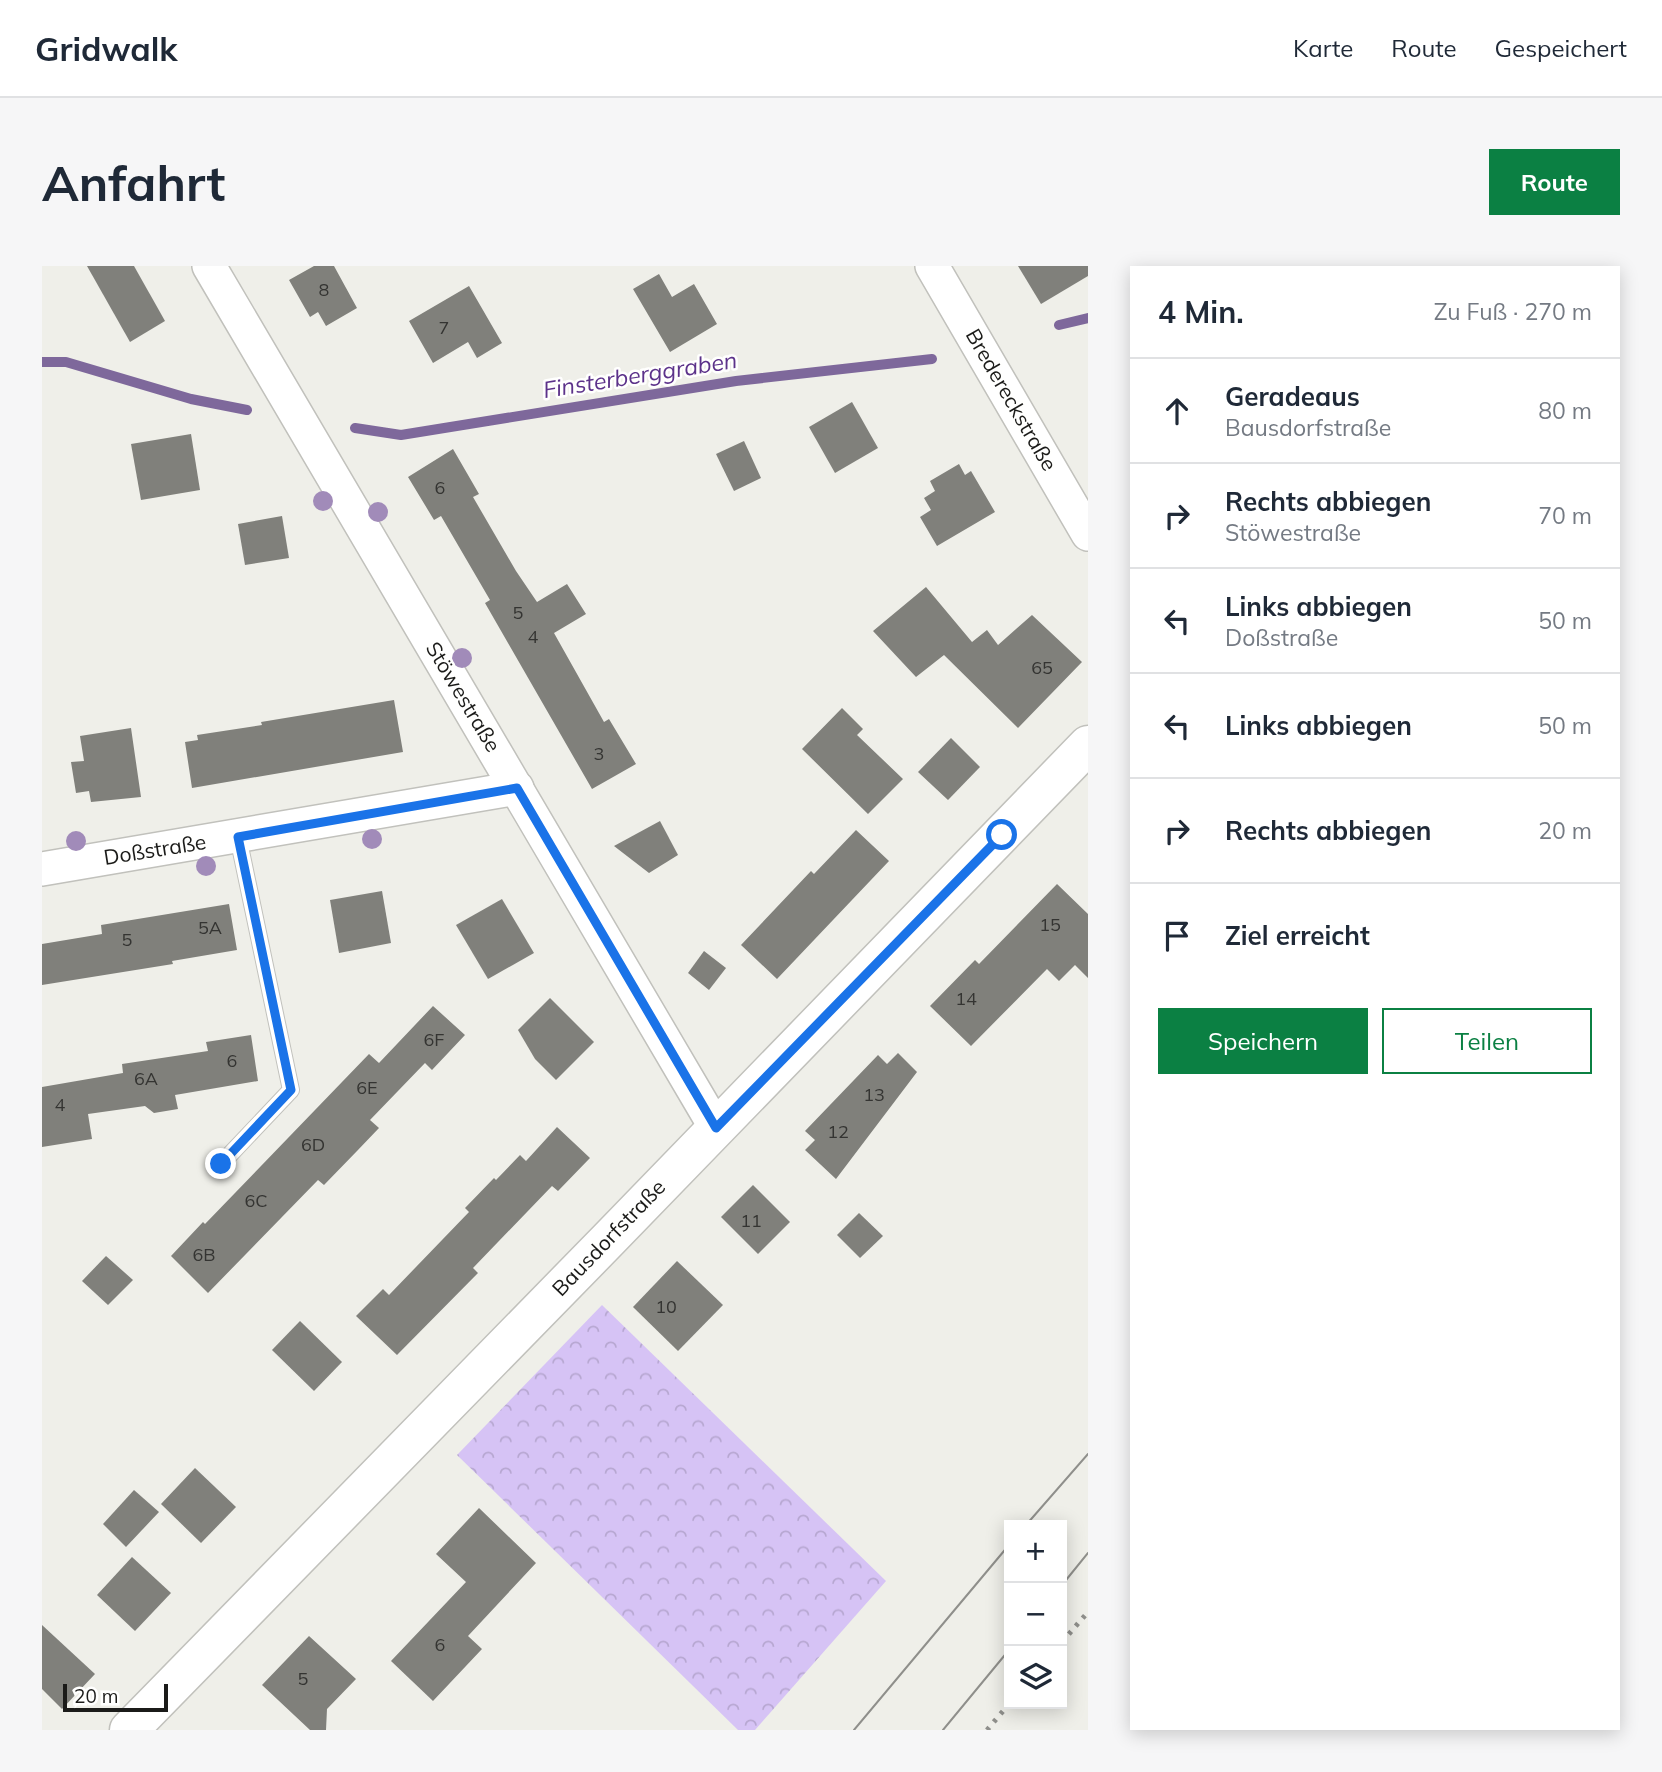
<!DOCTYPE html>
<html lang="de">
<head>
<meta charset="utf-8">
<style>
	body { margin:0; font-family:Mulish,sans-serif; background:#f6f6f7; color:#1f2937 }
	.controls { position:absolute; right:21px; bottom:21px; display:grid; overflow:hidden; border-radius:0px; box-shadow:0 4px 18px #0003 }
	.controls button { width:63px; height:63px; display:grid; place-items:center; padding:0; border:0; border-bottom:2px solid #e0e1e3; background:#fff; color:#1f2937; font:35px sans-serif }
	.scale { position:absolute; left:21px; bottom:18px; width:105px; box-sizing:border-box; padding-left:7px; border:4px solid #1b1b19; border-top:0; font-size:19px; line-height:24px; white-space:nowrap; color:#1b1b19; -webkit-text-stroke:5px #fffffe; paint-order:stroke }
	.stop { position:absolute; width:21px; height:21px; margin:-16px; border:5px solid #1a73e8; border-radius:50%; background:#fff }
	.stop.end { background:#1a73e8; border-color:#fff; box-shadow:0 2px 7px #0008 }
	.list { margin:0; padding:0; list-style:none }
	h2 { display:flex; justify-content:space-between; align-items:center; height:91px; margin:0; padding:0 28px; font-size:30px }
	h2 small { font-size:23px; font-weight:400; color:#747a83 }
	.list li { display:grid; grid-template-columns:46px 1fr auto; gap:21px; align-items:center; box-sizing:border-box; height:105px; padding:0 28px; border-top:2px solid #e0e1e3 }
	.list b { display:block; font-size:26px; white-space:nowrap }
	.list p { margin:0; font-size:23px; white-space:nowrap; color:#747a83 }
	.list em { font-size:23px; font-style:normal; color:#747a83 }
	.actions { display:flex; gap:14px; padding:21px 28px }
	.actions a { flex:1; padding:16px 0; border:2px solid #0b8043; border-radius:0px; text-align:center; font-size:24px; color:#0b8043 }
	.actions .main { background:#0b8043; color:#fff }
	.icon { flex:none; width:38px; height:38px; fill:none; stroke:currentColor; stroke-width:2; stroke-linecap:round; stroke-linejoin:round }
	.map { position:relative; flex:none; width:1046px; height:1464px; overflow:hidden; border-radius:0px }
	header { display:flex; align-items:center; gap:42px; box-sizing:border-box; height:98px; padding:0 35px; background:#fff; border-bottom:2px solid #e0e1e3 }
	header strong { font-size:33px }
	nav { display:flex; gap:38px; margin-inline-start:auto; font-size:24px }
	.intro { display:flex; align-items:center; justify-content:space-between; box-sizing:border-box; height:168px; padding:0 42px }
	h1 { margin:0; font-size:49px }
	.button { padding:18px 32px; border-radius:0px; background:#0b8043; color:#fff; font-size:24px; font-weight:700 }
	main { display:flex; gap:42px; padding:0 42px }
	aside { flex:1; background:#fff; border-radius:0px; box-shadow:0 4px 18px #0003 }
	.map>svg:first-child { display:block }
	.park { fill:url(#park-crowns) }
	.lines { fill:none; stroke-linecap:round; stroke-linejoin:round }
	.stream { stroke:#7e689b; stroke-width:10 }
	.building { fill:#80807b }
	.service-casing { stroke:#c1c1bc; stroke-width:18 }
	.minor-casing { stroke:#c1c1bc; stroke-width:36 }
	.tertiary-casing { stroke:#c1c1bc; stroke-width:41 }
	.service { stroke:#fff; stroke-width:16 }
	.minor { stroke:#fff; stroke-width:33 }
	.tertiary { stroke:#fff; stroke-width:38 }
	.tram { stroke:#8f8f8b; stroke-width:2 }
	.rail { stroke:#8f8f8b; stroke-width:5; stroke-dasharray:3.5 7; stroke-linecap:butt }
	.tree { fill:#a18bb9 }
	.route { stroke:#1a73e8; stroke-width:9 }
	.labels { text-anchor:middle; stroke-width:5; stroke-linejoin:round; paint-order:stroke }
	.number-label { font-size:18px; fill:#343432 }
	.street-label { font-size:21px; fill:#1b1b19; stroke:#fffffe }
	.water-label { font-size:23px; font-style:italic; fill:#5c328a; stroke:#fffffe }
</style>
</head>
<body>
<header>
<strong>Gridwalk</strong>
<nav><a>Karte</a><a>Route</a><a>Gespeichert</a></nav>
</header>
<div class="intro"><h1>Anfahrt</h1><a class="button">Route</a></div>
<main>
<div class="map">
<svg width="1046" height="1464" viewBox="0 0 1046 1464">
	<defs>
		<pattern id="park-crowns" width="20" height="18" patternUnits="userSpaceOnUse" patternTransform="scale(1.75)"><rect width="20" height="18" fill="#d6c3f5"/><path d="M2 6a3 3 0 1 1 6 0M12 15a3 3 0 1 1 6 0" fill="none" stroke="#b7a7d1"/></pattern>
	</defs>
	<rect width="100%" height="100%" fill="#efefe9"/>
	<path class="park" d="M560,1039L844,1315L713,1464H696L415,1189Z"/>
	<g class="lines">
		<g class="stream">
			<path d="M1017,59L1046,52"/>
			<path d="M0,96H24L149,133L205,144"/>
			<path d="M313,162L359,169L694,115L890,93"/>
		</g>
	</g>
	<g class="building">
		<path d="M45,0H92L123,55L88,76Z"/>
		<path d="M272,0H292L315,42L284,60L276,46L268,51L247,14Z"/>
		<path d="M976,0H1046V10L999,38Z"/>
		<path d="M617,8L630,31L652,18L675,58L628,86L591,23Z"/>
		<path d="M427,20L460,77L435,92L426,76L391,97L367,55Z"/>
		<path d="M810,136L836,182L793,207L767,161Z"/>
		<path d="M149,168L158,224L99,234L89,178Z"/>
		<path d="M702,175L719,212L692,225L674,188Z"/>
		<path d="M411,183L437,228L431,231L474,305L495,336L525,318L544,348L512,367L562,456L567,453L594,498L550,523L443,337L448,334L399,250L392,254L366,211Z"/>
		<path d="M917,198L923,209L929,205L953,246L895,280L878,251L889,244L882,232L893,225L888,215Z"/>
		<path d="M240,250L247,292L203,299L196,258Z"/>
		<path d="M884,321L930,376L945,364L956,379L990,349L1040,396L976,462L902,389L874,411L831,365Z"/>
		<path d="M352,434L361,486L150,522L143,476L156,474L155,469L220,459L219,456Z"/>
		<path d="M800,442L821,463L815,469L861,513L826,548L760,483Z"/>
		<path d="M89,462L99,531L49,536L47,525L34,527L29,496L42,495L38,470Z"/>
		<path d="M909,472L938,501L906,534L876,506Z"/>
		<path d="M618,555L636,589L607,607L572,580Z"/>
		<path d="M814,564L847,595L735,713L699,679L769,605L772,608Z"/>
		<path d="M1015,618L1046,648V712L1033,699L1017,715L1005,703L929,780L888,740L933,694L937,698Z"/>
		<path d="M340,625L349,677L297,687L288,634Z"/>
		<path d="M460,633L492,687L446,713L414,659Z"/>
		<path d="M187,638L195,684L130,695L131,698L0,719V678L60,668L59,659Z"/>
		<path d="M662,685L684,702L667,724L646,707Z"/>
		<path d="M508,732L552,776L514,814L493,793L476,764Z"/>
		<path d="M391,740L423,769L390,804L383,797L328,854L337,862L315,885L282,919L276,914L166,1027L129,990L161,956L163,958L327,788L337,797Z"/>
		<path d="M209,769L216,815L133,829L136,843L112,847L103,840L46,848L50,873L0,881V821L81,807L80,798L166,785L164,776Z"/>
		<path d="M856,787L875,806L794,913L763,884L773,874L763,865L836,789L845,798Z"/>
		<path d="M515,861L548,892L516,925L510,920L431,1002L436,1007L355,1089L314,1050L341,1023L347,1029L427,946L423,942L452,912L454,914L478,889L484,895Z"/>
		<path d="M711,919L748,956L716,988L679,951Z"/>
		<path d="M817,947L841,970L818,992L795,969Z"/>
		<path d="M64,990L91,1014L66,1039L40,1015Z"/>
		<path d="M635,995L681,1039L636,1085L591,1041Z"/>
		<path d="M258,1055L300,1096L272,1125L230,1084Z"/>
		<path d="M153,1202L194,1241L159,1277L119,1238Z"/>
		<path d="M92,1224L117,1246L84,1281L61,1258Z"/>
		<path d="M437,1242L494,1297L426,1370L440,1383L391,1435L349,1395L424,1316L394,1288Z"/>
		<path d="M90,1291L129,1327L93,1365L55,1329Z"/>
		<path d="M0,1359L53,1408L20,1443L0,1423Z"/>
		<path d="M267,1370L314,1413L285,1443L284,1464H268L220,1419Z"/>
	</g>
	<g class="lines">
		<g class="service-casing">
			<path id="service" d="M179,898L249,824L196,571"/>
		</g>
		<g class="minor-casing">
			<g id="minor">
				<path d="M167,0L674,862"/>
				<path d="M890,0L1046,268"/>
				<path d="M0,603L475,522"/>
			</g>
		</g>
		<g class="tertiary-casing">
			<path id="tertiary" d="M87,1464L568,972L1046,479"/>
		</g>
		<use href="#service" class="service"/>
		<use href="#minor" class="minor"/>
		<use href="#tertiary" class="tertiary"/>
		<g class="tram">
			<path d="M984,1259L1046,1188"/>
			<path d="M1020,1319L1046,1287"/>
			<path d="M812,1464L967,1279"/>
			<path d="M901,1464L967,1384"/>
		</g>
		<g class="rail">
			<path d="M1020,1376L1046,1346"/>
			<path d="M945,1464L967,1438"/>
		</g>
	</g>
	<g class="tree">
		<circle cx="281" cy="235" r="10"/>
		<circle cx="336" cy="246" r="10"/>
		<circle cx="420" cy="392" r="10"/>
		<circle cx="330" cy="573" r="10"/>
		<circle cx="34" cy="575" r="10"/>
		<circle cx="164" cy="600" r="10"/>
	</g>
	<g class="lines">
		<path class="route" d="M179,898L249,824L196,571L475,522L674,862L960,569"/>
	</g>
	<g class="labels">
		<g class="number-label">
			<text x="282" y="30">8</text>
			<text x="402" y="68">7</text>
			<text x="398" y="228">6</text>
			<text x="476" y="353">5</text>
			<text x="491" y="377">4</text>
			<text x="1000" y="408">65</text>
			<text x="557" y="494">3</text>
			<text x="1008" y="665">15</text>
			<text x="168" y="668">5A</text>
			<text x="85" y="680">5</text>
			<text x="924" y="739">14</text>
			<text x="392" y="780">6F</text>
			<text x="190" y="801">6</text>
			<text x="104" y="819">6A</text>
			<text x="325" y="828">6E</text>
			<text x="832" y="835">13</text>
			<text x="18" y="845">4</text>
			<text x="796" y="872">12</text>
			<text x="271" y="885">6D</text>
			<text x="214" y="941">6C</text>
			<text x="709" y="961">11</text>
			<text x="162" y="995">6B</text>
			<text x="624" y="1047">10</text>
			<text x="398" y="1385">6</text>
			<text x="261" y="1419">5</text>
		</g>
		<g class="street-label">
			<text transform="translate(969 134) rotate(60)" y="7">Bredereckstraße</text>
			<text transform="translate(421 431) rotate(59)" y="7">Stöwestraße</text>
			<text transform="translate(113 584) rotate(-9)" y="7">Doßstraße</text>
			<text transform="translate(567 972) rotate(-46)" y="7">Bausdorfstraße</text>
		</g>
		<g class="water-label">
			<text transform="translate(598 109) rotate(-9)" y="8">Finsterberggraben</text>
		</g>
	</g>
</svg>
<div class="controls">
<button>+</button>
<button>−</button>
<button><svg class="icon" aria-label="layers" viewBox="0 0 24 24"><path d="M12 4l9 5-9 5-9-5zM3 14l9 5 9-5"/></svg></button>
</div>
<div class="scale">20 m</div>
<div class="stop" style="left:960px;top:569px"></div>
<div class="stop end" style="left:179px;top:898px"></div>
</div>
<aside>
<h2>4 Min.<small>Zu Fuß · 270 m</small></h2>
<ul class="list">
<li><svg class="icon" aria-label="ahead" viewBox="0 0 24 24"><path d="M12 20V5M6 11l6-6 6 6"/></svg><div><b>Geradeaus</b><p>Bausdorfstraße</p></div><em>80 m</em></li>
<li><svg class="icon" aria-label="right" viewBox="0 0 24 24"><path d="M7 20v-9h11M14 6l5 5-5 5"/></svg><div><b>Rechts abbiegen</b><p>Stöwestraße</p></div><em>70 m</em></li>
<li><svg class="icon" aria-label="left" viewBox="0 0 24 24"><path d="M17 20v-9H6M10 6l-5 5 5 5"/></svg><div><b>Links abbiegen</b><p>Doßstraße</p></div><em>50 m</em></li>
<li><svg class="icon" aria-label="left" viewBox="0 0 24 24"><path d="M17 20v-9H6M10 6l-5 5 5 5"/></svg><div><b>Links abbiegen</b></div><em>50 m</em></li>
<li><svg class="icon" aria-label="right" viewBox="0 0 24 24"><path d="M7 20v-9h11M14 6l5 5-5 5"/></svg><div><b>Rechts abbiegen</b></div><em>20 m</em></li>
<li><svg class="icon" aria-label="arrive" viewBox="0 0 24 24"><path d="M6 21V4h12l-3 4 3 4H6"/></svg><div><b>Ziel erreicht</b></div></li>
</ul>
<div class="actions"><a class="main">Speichern</a><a>Teilen</a></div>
</aside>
</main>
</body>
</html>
